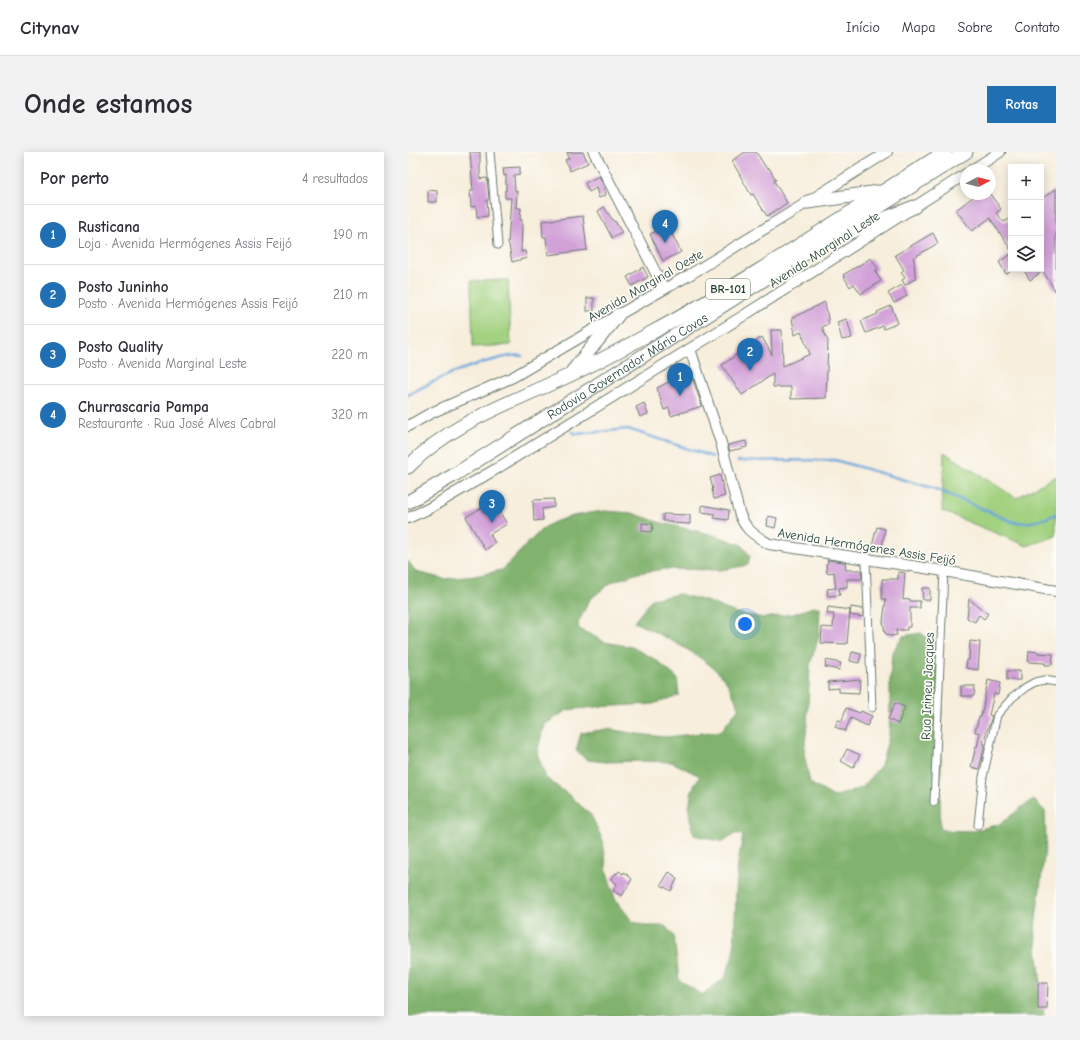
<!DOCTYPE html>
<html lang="pt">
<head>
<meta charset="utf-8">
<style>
	body { margin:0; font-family:"Comic Neue",sans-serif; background:#f2f2f3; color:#2b2b33 }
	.controls { position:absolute; right:12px; top:12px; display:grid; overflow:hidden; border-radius:0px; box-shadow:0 2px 10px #0003 }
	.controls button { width:36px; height:36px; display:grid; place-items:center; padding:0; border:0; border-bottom:1px solid #e1e1e2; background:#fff; color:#2b2b33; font:20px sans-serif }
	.compass { position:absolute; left:552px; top:12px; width:36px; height:36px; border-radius:50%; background:#fff; box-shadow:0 2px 10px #0003; rotate:83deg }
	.you { position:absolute; left:337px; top:472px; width:14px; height:14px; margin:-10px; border:3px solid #fff; border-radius:50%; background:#1a73e8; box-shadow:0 0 0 6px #1a73e833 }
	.badge { display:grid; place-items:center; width:26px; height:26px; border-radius:50%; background:#1f6fb2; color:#fff; font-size:13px; font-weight:700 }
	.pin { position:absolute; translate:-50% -33px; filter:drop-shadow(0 1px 2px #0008) }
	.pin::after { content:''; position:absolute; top:21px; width:14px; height:12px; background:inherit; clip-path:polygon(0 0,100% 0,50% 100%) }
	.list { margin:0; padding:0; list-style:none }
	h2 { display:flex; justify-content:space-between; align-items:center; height:52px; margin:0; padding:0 16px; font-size:17px }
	h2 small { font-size:13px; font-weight:400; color:#7c7c81 }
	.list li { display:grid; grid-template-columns:26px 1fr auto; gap:12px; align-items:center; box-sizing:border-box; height:60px; padding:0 16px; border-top:1px solid #e1e1e2 }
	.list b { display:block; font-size:15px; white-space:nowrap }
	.list p { margin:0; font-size:13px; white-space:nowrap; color:#7c7c81 }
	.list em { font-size:13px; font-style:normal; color:#7c7c81 }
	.icon { flex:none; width:22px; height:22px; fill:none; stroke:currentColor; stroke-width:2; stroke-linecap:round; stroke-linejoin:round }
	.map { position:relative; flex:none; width:648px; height:864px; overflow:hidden; border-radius:0px }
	header { display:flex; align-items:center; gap:24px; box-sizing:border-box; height:56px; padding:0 20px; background:#fff; border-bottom:1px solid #e1e1e2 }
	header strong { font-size:19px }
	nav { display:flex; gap:22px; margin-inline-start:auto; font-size:14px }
	.intro { display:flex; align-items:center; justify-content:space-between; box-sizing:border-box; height:96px; padding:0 24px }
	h1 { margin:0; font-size:28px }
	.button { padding:10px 18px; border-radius:0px; background:#1f6fb2; color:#fff; font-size:14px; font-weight:700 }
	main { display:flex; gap:24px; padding:0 24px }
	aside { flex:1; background:#fff; border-radius:0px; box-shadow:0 2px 10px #0003 }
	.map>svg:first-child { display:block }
	.green { fill:#a2d180; stroke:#60875a }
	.forest { fill:#81b36e; stroke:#507851 }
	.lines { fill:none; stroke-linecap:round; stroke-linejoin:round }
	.stream { stroke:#6ca6dc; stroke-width:2.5 }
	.building { fill:#d2a1d8 }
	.minor-casing { stroke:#6b7b6f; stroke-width:9 }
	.secondary-casing { stroke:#6b7b6f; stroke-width:12 }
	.motorway-casing { stroke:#6b7b6f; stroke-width:15 }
	.minor { stroke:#fff; stroke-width:7 }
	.secondary { stroke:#fff; stroke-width:10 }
	.motorway { stroke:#fff; stroke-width:13 }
	.labels { text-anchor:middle; stroke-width:3.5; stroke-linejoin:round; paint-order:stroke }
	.shield { fill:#fdfcf7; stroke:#62766e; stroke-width:1 }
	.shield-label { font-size:12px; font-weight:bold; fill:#1f3d34 }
	.street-label { font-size:13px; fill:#1f3d34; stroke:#fdfcf7 }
</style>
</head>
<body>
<header>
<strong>Citynav</strong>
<nav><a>Início</a><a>Mapa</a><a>Sobre</a><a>Contato</a></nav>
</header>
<div class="intro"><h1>Onde estamos</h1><a class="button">Rotas</a></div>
<main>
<aside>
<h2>Por perto<small>4 resultados</small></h2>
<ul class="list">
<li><span class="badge">1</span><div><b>Rusticana</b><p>Loja · Avenida Hermógenes Assis Feijó</p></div><em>190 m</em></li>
<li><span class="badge">2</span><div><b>Posto Juninho</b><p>Posto · Avenida Hermógenes Assis Feijó</p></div><em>210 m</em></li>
<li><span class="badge">3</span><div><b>Posto Quality</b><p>Posto · Avenida Marginal Leste</p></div><em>220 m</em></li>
<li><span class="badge">4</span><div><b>Churrascaria Pampa</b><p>Restaurante · Rua José Alves Cabral</p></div><em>320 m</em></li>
</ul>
</aside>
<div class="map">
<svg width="648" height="864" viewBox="0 0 648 864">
	<rect width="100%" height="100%" fill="#fdfcf7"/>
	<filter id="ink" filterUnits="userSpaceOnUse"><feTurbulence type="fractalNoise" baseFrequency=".025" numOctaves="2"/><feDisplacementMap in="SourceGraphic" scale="8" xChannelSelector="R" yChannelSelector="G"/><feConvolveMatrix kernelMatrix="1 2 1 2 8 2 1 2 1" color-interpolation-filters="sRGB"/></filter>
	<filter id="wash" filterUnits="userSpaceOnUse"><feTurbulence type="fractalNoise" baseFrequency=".012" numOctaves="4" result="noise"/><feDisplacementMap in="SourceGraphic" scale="16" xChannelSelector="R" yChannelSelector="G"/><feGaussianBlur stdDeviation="0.9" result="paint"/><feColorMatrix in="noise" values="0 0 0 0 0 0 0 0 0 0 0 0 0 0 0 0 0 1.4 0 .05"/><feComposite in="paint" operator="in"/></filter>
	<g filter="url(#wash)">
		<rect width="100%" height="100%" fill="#f7eedc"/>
		<g class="green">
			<path d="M100,128L103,193L65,195L63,129Z"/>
			<path d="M536,300L608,346L648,324V384L619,394L534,359Z"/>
		</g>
		<path class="forest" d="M196,359L224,361L250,370L306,383L334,393L342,404L340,413L313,418L257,417L230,421L204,430L182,447L170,471L171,477L197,490L224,495L248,508L269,526L271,543L245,552L187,555L159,558L136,573L129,601L138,626L162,644L183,663L195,689L199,720L207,747L224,769L237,774H257L266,784L271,828L294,843L317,826L326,800L328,740L330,711L335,683L327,681L314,690L286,683L281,656L284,638L292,624L264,610L233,609L198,610L180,608L168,599L173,581L200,577L229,582L258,585L313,579L331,556C327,548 324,538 319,531C303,506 253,483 226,470L244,447L271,442L301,450L328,461L356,466L385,462L405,455H412L411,484L402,513L399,573L396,601L402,631L426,645L455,635L473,613L481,584L482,555V527L484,501L495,484L513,481L532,497L534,523L532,674L535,678L565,679L592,672L614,655L626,648L637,659L638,689L627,775L636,864H0V409L8,420L36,427L67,424L94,418L134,377C153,364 175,362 196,359Z"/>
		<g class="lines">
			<g class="stream">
				<path d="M0,243C28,227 58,214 89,207C98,205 105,202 114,204"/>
				<path d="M164,280L169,282L220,277L305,305"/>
				<path d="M330,309L427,308L528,337L605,370C620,372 634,369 648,362"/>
			</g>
		</g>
		<g id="blocks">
			<g class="building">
				<path d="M62,0H72V27L79,26L81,47L79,48L80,64L69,65L68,54L63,55L62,39H65Z"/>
				<path d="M159,0H175L180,11L162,19L157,8L161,6Z"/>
				<path d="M337,0H348L359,17L361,16L368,28L366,29L379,51L359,64L345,42L343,43L324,9Z"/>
				<path d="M112,15V22L106,23L107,39H109L108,56H113L112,68H114V73L113,100L117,99L119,106L104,110L101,93L100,92L103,46H97V38L98,39V23L96,24L95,16Z"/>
				<path d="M191,24L195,32L198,43L191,46L188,36L181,40L177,31Z"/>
				<path d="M648,37V140L635,119L622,128L615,117H633V47Z"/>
				<path d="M20,38L29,39V50H20Z"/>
				<path d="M569,42H582L593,57L588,61L596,70L603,66V98L582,66L564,79L548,58Z"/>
				<path d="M196,55L206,70L207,69L214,81L204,86L190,59Z"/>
				<path d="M175,64L179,98L140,103L138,85H135L134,69Z"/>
				<path d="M256,66L273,100L255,109L242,82L251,78L248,70Z"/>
				<path d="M525,81L530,91L505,106L506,108L507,124L508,126L497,133L494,128L497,126L493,120L496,118L487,103Z"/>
				<path d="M603,102V119L598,122L591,110Z"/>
				<path d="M463,106L470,117L467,119L473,129L453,142L446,132L442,135L435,123Z"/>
				<path d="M235,115L240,125L224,134L219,125Z"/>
				<path d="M494,133L499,144L486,151L480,141Z"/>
				<rect x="179" y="146" width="7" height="13"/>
				<path d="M417,150L421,172L414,175L420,189L418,246L383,247V235H365V222L334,243L314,213L354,185L364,203L363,178H374L375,214L402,202L393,180L387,183L384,166Z"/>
				<path d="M483,154L490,171L476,177L475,174L458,181L453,169L470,162L469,160Z"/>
				<path d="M439,167L444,186L434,188L429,170Z"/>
				<path d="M283,222L294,254L263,264L261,256L256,258L249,236L268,226Z"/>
				<path d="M236,251L240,262L232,265L228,255Z"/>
				<path d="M338,289L339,295L322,299L320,293Z"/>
				<path d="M312,323L317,344L306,347L304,337H305L302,326Z"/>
				<path d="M146,347V355L134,357L135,368L126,369L125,348Z"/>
				<path d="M85,349L99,372L82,382L87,391L77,398L58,365Z"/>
				<path d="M294,353L321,358L320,368L306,366L307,362L294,360Z"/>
				<path d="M255,362L282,363V372L264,371V369H255Z"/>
				<path d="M360,364L369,366L367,376L359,374Z"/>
				<path d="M234,371L245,372L244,380L234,379Z"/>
				<path d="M469,375L477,377L474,395L464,394Z"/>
				<path d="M419,408L437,410L438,418H453L454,427H439V435L431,436L432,443L420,444L419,437L428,436L426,420L419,421L418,412L420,411Z"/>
				<path d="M490,420L497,421L495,448L502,447V449H512V456H502V475H499V478H488L489,483L482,484L477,481L475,469L478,447H474V427H490Z"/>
				<path d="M514,436H522V448H515Z"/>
				<path d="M561,447L580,462L576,467L571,463L567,470L559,466Z"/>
				<path d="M420,455L442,458L439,492L413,491L414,475L425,476L426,462H419Z"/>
				<path d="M443,455L455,457V465L442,463Z"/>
				<path d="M562,489L572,490L570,518L558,516L559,508H561Z"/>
				<path d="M621,499L630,500V501L645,502L644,513H637V511L620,510Z"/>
				<path d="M444,500L453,502L451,511L442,509Z"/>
				<path d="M418,508L433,511L431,518L417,515Z"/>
				<rect x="599" y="519" width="13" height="9"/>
				<path d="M452,527L451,541L431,540V536L420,537V530Z"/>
				<path d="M580,528L592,531L590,543L586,542L581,563L584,564L575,591L577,592L571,617L563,615L568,594L569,595L572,581L567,580L571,565H573Z"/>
				<path d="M553,534H567L566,544H553Z"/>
				<path d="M487,551L497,555L490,572L480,567Z"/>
				<path d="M438,556L452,561L453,559L464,564L459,574L443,566L437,579L427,575L430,568L434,569Z"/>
				<path d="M439,597L452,603L445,616L433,609Z"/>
				<path d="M211,719L215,722L216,720L224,727L214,744L205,739L209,732L203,727L208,721L209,722Z"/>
				<path d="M261,720L267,724L266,725L269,727L263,739L253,733Z"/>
				<path d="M630,831H640L639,857H630Z"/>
			</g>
		</g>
	</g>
	<g filter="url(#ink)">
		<use href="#blocks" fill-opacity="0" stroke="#6b7b6f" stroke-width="1"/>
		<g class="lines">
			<g class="minor-casing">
				<g id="minor">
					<path d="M82,0L90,93"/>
					<path d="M458,408L464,556"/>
					<path d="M526,650L536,419"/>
					<path d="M570,673L575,625L589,563L604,546L618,535L627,530L636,528L648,530"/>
				</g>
			</g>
			<g class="secondary-casing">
				<g id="secondary">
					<path d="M186,0L256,137"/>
					<path d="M564,18L592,0"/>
					<path d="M282,197L313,291L331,360C337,378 345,382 361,392L536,419L648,439"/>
					<path d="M0,274L23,261L105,225L210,163L283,122L387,58L479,0"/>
					<path d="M0,366L20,357L88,317L335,164L558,22"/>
				</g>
			</g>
			<g class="motorway-casing">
				<g id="motorway">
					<path d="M400,50L471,40"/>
					<path d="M443,80L506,55"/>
					<path d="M164,220L210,163"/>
					<path d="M0,315C44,270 104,250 160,224C188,211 216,196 243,181C344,127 440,61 537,0"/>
					<path id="s1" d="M0,350L46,323L558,0"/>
				</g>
			</g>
			<use href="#minor" class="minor"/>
			<use href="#secondary" class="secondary"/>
			<use href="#motorway" class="motorway"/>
		</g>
	</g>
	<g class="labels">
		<rect class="shield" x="298" y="127" width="44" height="20" rx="3"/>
		<g class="shield-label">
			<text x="320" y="141">BR-101</text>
		</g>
		<g class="street-label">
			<text transform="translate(416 97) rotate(-33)" y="5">Avenida Marginal Leste</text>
			<text transform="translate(237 133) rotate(-30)" y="5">Avenida Marginal Oeste</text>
			<text dy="5" stroke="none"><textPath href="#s1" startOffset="258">Rodovia Governador Mário Covas</textPath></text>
			<text transform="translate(459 394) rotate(9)" y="5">Avenida Hermógenes Assis Feijó</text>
			<text transform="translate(519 534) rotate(-88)" y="5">Rua Irineu Jacques</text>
		</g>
	</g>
</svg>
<div class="controls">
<button>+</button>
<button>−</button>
<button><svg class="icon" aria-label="layers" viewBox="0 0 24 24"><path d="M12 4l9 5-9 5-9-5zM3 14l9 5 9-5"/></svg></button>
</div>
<svg class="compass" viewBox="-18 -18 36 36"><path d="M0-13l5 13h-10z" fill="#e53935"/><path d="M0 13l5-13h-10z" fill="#7c7c81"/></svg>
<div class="you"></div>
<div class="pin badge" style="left:272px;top:244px">1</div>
<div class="pin badge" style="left:342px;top:219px">2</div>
<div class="pin badge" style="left:84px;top:371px">3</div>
<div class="pin badge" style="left:257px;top:91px">4</div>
</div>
</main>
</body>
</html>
